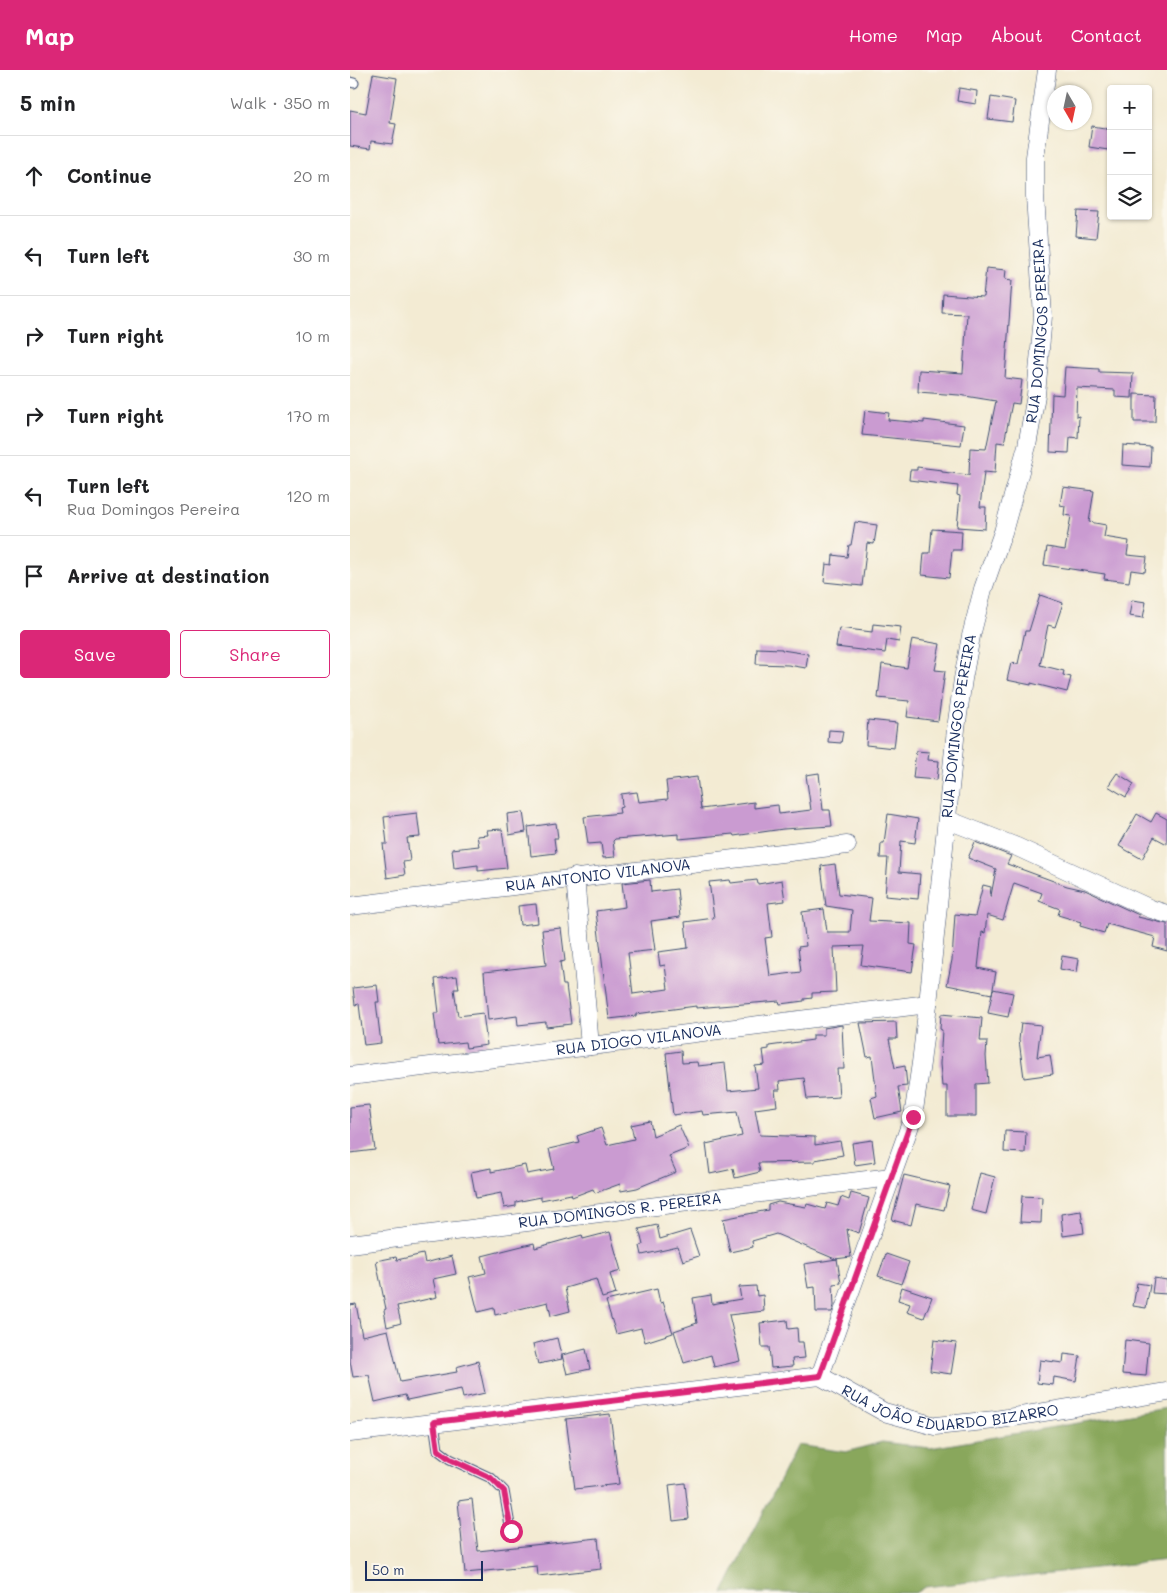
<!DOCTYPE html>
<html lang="en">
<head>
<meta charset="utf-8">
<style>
	body { margin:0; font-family:Mali,sans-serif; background:#f6f6f6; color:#202124 }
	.controls { position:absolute; right:15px; top:15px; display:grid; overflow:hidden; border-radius:5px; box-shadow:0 1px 4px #0004 }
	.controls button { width:45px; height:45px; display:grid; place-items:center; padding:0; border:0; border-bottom:1px solid #e0e0e0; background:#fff; color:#202124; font:25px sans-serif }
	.compass { position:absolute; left:697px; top:15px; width:45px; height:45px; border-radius:50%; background:#fff; box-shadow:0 1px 4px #0004; rotate:171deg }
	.scale { position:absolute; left:15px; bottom:12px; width:118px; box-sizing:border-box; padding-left:5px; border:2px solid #1b2f5e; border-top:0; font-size:14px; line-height:18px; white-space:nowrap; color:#1b2f5e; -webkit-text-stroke:4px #fbf7ec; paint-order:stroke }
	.stop { position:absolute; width:15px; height:15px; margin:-11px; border:4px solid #db2777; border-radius:50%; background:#fff }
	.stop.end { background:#db2777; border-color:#fff; box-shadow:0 1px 5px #0008 }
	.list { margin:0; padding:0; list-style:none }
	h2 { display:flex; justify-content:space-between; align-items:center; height:65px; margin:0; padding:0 20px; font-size:21px }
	h2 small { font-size:16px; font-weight:400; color:#757577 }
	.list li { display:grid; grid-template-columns:32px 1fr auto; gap:15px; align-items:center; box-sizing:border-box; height:80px; padding:0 20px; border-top:1px solid #e0e0e0 }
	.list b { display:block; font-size:19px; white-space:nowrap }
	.list p { margin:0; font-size:16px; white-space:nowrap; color:#757577 }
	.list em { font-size:16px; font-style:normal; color:#757577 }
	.actions { display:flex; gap:10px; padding:15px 20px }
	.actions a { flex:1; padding:11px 0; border:1px solid #db2777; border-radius:5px; text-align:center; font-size:18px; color:#db2777 }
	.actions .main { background:#db2777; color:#fff }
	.icon { flex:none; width:28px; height:28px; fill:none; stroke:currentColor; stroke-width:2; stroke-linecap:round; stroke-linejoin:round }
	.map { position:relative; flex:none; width:817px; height:1523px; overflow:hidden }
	header { display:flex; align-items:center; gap:30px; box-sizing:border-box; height:70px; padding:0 25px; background:#db2777; color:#fff }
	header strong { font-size:24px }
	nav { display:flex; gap:28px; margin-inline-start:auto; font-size:18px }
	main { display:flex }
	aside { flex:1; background:#fff }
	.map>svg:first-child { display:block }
	.forest { fill:#89a75b; stroke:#526b5c }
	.building { fill:#ca9bd1 }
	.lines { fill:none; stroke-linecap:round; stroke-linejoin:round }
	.lane-casing { stroke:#3b4b70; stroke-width:11 }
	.street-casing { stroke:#3b4b70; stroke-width:19 }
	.lane { stroke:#fff; stroke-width:9 }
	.street { stroke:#fff; stroke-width:18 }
	.route { stroke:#db2777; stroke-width:6 }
	.labels { text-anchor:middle; stroke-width:5; stroke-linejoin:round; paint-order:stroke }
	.street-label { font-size:15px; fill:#1b2f5e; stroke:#fbf7ec }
</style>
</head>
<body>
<header>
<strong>Map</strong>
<nav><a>Home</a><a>Map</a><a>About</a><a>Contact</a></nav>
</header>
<main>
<aside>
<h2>5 min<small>Walk · 350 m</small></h2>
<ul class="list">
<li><svg class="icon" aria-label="ahead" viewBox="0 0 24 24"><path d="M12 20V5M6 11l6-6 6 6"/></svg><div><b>Continue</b></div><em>20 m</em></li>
<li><svg class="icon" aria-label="left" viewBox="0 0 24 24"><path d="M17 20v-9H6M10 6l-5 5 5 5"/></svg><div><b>Turn left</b></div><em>30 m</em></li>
<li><svg class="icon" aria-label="right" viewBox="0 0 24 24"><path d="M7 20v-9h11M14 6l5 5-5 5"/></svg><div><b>Turn right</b></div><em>10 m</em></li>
<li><svg class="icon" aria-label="right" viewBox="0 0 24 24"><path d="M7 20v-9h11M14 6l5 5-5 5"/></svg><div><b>Turn right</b></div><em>170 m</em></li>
<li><svg class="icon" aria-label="left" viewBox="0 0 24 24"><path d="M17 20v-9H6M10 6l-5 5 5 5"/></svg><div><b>Turn left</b><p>Rua Domingos Pereira</p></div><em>120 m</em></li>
<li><svg class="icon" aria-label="arrive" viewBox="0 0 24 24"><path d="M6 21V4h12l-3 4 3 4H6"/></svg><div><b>Arrive at destination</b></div></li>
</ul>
<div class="actions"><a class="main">Save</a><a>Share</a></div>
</aside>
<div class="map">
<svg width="817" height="1523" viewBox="0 0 817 1523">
	<rect width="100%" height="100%" fill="#fbf7ec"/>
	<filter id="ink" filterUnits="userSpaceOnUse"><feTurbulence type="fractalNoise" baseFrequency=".02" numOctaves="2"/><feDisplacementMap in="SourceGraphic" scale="10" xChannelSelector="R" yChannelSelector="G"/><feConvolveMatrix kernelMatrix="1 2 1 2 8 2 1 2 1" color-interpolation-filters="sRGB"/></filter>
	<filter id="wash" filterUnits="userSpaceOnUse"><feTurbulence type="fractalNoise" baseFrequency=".0096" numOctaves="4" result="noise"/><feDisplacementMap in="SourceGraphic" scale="20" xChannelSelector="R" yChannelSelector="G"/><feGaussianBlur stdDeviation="1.12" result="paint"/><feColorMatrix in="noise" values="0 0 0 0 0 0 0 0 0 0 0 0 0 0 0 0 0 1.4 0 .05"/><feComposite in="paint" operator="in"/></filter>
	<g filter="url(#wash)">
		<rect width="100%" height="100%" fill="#f3ebd3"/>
		<path class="forest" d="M817,1338V1490L575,1517L565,1523H373L447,1375L496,1382L532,1372L580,1378Z"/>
		<g id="blocks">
			<g class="building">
				<path d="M23,4L47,8L40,53L46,54L42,74L21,71L20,79L0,76V40L16,43Z"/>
				<path d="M609,18L627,21L626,34L607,31Z"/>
				<path d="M641,27L665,31L662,52L638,49Z"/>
				<path d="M742,56L761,59L758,80L739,77Z"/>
				<path d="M728,141L749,142L746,168L726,166Z"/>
				<path d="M636,198L656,200L655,209L662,210L655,308L672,310L669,334L662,333L654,373L647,372L645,403L634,402L630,437H636L635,459L607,457L610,426L607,425L608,416L559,410L560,400H567V397L592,400V402L619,405L620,378L636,379L646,331L609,325L568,322L569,300L613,303L617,244L592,243L593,224L633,227Z"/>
				<path d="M715,297L749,299V302L783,303L782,328L765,327V320L727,318L726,347L729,346L728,368L720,367L719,383L700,382L702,324L713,325Z"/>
				<path d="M784,324L806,325L805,352H784Z"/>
				<path d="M515,340L539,343L538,350L574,353V350L614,355L611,375L512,365Z"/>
				<path d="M773,375L801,377L800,397L772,395Z"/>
				<path d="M713,417L744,421L739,452L756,455L754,467L779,471L777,485L797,487L795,502L781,500L779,512L754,509L755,504L694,495L697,477L715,480L721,446L714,445L715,436L710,435Z"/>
				<path d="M505,452L527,455L524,474L517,473L512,516L474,512L476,494L482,495L483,485L497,487L499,475H501Z"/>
				<path d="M582,459L612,461L611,480H602L599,508L572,505L574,483H580Z"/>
				<path d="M690,525L713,533L705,557L698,555L690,595L714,601L713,605L721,607L717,622L681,613V615L657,610L661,593L668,594L675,561H679Z"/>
				<path d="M782,530L796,532L793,548L779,546Z"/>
				<path d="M523,554L551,557L549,572L537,570L535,583L486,577L489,558L522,562Z"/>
				<path d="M562,569L590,574L585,600L595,601L588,651L557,647L559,631L528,628L532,594L557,598Z"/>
				<path d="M407,578L432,579V580L458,584L456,598L438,595L406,594Z"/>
				<path d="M518,650L547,653L544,678L516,675Z"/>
				<path d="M479,660L493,661L491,673L478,672Z"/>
				<path d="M566,681L579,682L578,690L589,691L587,710L563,708Z"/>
				<path d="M469,703L473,740H480L482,756L433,759L384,766L383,764L329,769V764L265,769L263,771L265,787L253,788L251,773L238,774L234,747L270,743L269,738L272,737L271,724L287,722L289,732L318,729L316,711L347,707L351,739L404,732V738L428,735L429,744L461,740L456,705Z"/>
				<path d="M767,703L784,714L776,727L758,716Z"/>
				<path d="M173,742L176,762L159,765L157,744Z"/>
				<path d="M67,743L70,767L57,768L60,791L53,792L55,805L37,808L33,774H37L34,747Z"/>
				<path d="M806,743L817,749V774L804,767L792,789L769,776L787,744L801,752Z"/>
				<path d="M538,744L568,749L565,773L551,771L549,802L570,804L568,829L535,826L538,788H530L531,773H534Z"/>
				<path d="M206,753L208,768H204L206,783L181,786L178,757Z"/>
				<path d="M152,759L157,798L128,801V795L104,798L102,779L129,776L127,766L138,765L137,760Z"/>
				<path d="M625,772L661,786L657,794L717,816L735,820L789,845L788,847L817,854V881L803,877L805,867L757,854L754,863L730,856L731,852L708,845L710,839L689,831L692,823L664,813L653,850L637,845L635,863L632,862L628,898L646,902L642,924L597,915L602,890L605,844L625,846L633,815L641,817L640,826H641L646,799L618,788Z"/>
				<path d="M485,794L489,824L522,828L519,851L561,853L560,874L566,875L562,902L511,895L514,876L484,877L486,922L462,923V928L454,929V931L430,934L429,931L346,938V936L286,944V946L259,949L246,841L275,837L272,813L300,810L301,822L327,819L330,847L301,851L305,880L278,883L283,924L318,919L315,895L310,896L308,882L338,878L335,852L364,848L359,812L380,810L381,813L407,810L408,814L432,810L435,831L418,833L422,867L415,868L420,906L451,902L448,877L456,876L452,842L474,839L477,862H500L502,840L476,836L471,796Z"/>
				<path d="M186,834L188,853L170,855L168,836Z"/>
				<path d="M211,858L215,891L210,892L213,915H216L221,954L196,957V952L168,955L167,946L138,950L134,902L196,895L192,860Z"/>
				<path d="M712,886L729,889L727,902L710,899Z"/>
				<path d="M107,906L109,919H104L108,946L133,943L137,975L116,978L115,972L88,975L84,943H89L85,909Z"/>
				<path d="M27,915L29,932H26L31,973L14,975L9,934L5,935L3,918Z"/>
				<path d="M643,919L663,923L658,947L638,943Z"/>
				<path d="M591,944L632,948L630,971H637L636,986L638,1013L626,1014V1046H597V1016H592L590,994L592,960L590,959Z"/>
				<path d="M546,952L547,969H539L545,998L555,996L557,1016L548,1017L552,1042L525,1048L521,1028L527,1026L522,986L517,987L510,953Z"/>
				<path d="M671,953L691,955L687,987L700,985L703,1004L674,1008L669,970Z"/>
				<path d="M492,955L494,999H487L489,1027L457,1029L454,1008L429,1011L430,1020H425L427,1036L405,1039L410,1065L465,1067V1075L490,1071L493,1085L465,1090V1092L408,1093L410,1102L385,1108L383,1099L360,1104L356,1074L392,1066L387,1042L353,1045L352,1041L323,1045L316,983L331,981L332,993L347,992L348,996L375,993L378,1021L408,1018L405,996L415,995L413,980L419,979V976L463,970V965H474V958Z"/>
				<path d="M19,1035L25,1080L0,1083V1037Z"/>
				<path d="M300,1051L303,1066L329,1055L339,1078L319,1086L326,1102L287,1118L271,1121L270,1114L245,1123L243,1119L222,1127L221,1124L191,1130V1127L166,1132V1136L154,1138L151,1123L126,1128L121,1102L141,1098V1102L175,1095L177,1104L204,1099L199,1079L229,1072L227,1066L251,1058L257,1075L284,1069L281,1055Z"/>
				<path d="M655,1061L676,1062L675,1083L654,1082Z"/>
				<path d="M522,1070L525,1092L505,1095L502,1073Z"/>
				<path d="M630,1103L645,1107L636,1144L621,1140Z"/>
				<path d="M554,1105L600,1116L594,1140L566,1134L561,1155L542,1150Z"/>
				<path d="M501,1123L519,1128L509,1163L497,1159L501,1187L485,1189L426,1164L402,1171L403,1177L380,1182L373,1149L418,1140V1135L428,1132L456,1137L457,1134L475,1139L477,1133L488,1136L491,1127L499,1130Z"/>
				<path d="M672,1126L692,1127L691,1153L670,1152Z"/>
				<path d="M731,1141L734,1163L713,1166L711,1144Z"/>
				<path d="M307,1155L310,1169L340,1160L349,1186L333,1191L328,1177L292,1185L290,1176L293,1175L289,1159Z"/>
				<path d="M260,1162L271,1201L260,1204L266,1224L252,1228L246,1209L215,1218L220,1241L201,1246L198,1232L145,1245L144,1238L128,1242L119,1207L136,1203L132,1186L184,1173L185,1178L232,1165L233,1169Z"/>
				<path d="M73,1184L75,1193L102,1186L106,1204L83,1209L87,1227L47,1236L51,1253L37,1257L34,1240L36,1239L26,1191L46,1187L47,1190Z"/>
				<path d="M536,1184L559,1192L551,1214L528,1206Z"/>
				<path d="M487,1189L491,1213L483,1214L484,1236L482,1242H466L465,1217L458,1218L454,1194Z"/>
				<path d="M804,1208L817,1210V1224L802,1223Z"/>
				<path d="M787,1213L800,1215L796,1238L783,1236Z"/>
				<path d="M406,1216L407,1226L413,1225L414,1241L379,1245L390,1291L364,1297L361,1285L334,1293L324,1261L347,1253L343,1228L361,1225L362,1234L391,1229L389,1217Z"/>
				<path d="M552,1217L582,1227L574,1248L557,1242L560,1234L548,1230Z"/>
				<path d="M307,1219L310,1233L313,1232L323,1263L295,1272L291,1258L266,1264L256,1231Z"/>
				<path d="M6,1234L12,1266L38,1260L50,1312L107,1302L106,1297L128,1291L135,1323L113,1328L111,1319L57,1330L55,1325L25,1332L19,1305L3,1307L0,1291V1235Z"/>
				<path d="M437,1250L438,1259L447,1258L448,1272H453L455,1288L442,1289L443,1296L421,1298L419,1277H412L410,1253Z"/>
				<path d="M207,1268L212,1289L188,1294L183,1274Z"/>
				<path d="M584,1270L606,1273L601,1304L580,1301Z"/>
				<path d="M775,1270L799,1273L796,1306L772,1304Z"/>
				<path d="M236,1279L240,1299L217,1304L212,1285Z"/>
				<path d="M714,1284L730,1286L726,1311L704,1307L703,1315L687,1313L690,1290L713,1293Z"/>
				<path d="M260,1344L269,1414L225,1419L216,1349Z"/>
				<path d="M335,1413L339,1449L323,1451L319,1415Z"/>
				<path d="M122,1429L128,1481L248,1468L251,1499L188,1506L187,1496L115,1503L108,1431Z"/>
			</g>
		</g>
	</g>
	<g filter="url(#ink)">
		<use href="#blocks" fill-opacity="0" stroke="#3b4b70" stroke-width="1"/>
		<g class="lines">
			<g class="lane-casing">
				<g id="lane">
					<path d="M0,12L4,13"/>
					<path d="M84,1352L88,1380L100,1389L141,1408L154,1421L161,1461"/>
				</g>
			</g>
			<g class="street-casing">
				<g id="street">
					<path d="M598,750L667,777L801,839L817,844"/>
					<path d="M225,807L240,976"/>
					<path id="s1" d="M0,836L497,775"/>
					<path id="s2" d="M0,1006L578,934"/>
					<path id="s3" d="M0,1174L541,1107"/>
					<path id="s4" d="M470,1306L563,1047L571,993L578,934L606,659L613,609L621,566L633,519L653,462L677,376L686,325L693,246L685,126V87L697,0"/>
					<path id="s5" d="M0,1363L470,1306L534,1342L585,1356L645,1350L817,1322"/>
				</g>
			</g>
			<use href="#lane" class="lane"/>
			<use href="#street" class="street"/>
		</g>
	</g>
	<g class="lines" filter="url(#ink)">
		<path class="route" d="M161,1461L154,1421L141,1408L100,1389L88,1380L84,1352L470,1306L563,1047"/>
	</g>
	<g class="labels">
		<g class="street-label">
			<text dy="5" stroke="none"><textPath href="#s4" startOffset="1074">RUA DOMINGOS PEREIRA</textPath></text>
			<text dy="5" stroke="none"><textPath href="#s4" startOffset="669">RUA DOMINGOS PEREIRA</textPath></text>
			<text dy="5" stroke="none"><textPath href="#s1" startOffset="250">RUA ANTONIO VILANOVA</textPath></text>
			<text dy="5" stroke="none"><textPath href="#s2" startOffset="291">RUA DIOGO VILANOVA</textPath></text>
			<text dy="5" stroke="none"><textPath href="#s3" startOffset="272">RUA DOMINGOS R. PEREIRA</textPath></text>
			<text dy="5" stroke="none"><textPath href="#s5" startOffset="612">RUA JOÃO EDUARDO BIZARRO</textPath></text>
		</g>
	</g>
</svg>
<div class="controls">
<button>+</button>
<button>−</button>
<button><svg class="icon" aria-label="layers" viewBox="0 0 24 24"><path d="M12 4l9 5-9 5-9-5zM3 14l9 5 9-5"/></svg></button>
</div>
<svg class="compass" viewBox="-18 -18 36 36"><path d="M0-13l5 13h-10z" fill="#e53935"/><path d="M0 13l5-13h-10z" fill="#757577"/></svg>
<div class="scale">50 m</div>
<div class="stop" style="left:161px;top:1461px"></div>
<div class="stop end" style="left:563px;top:1047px"></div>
</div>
</main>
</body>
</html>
